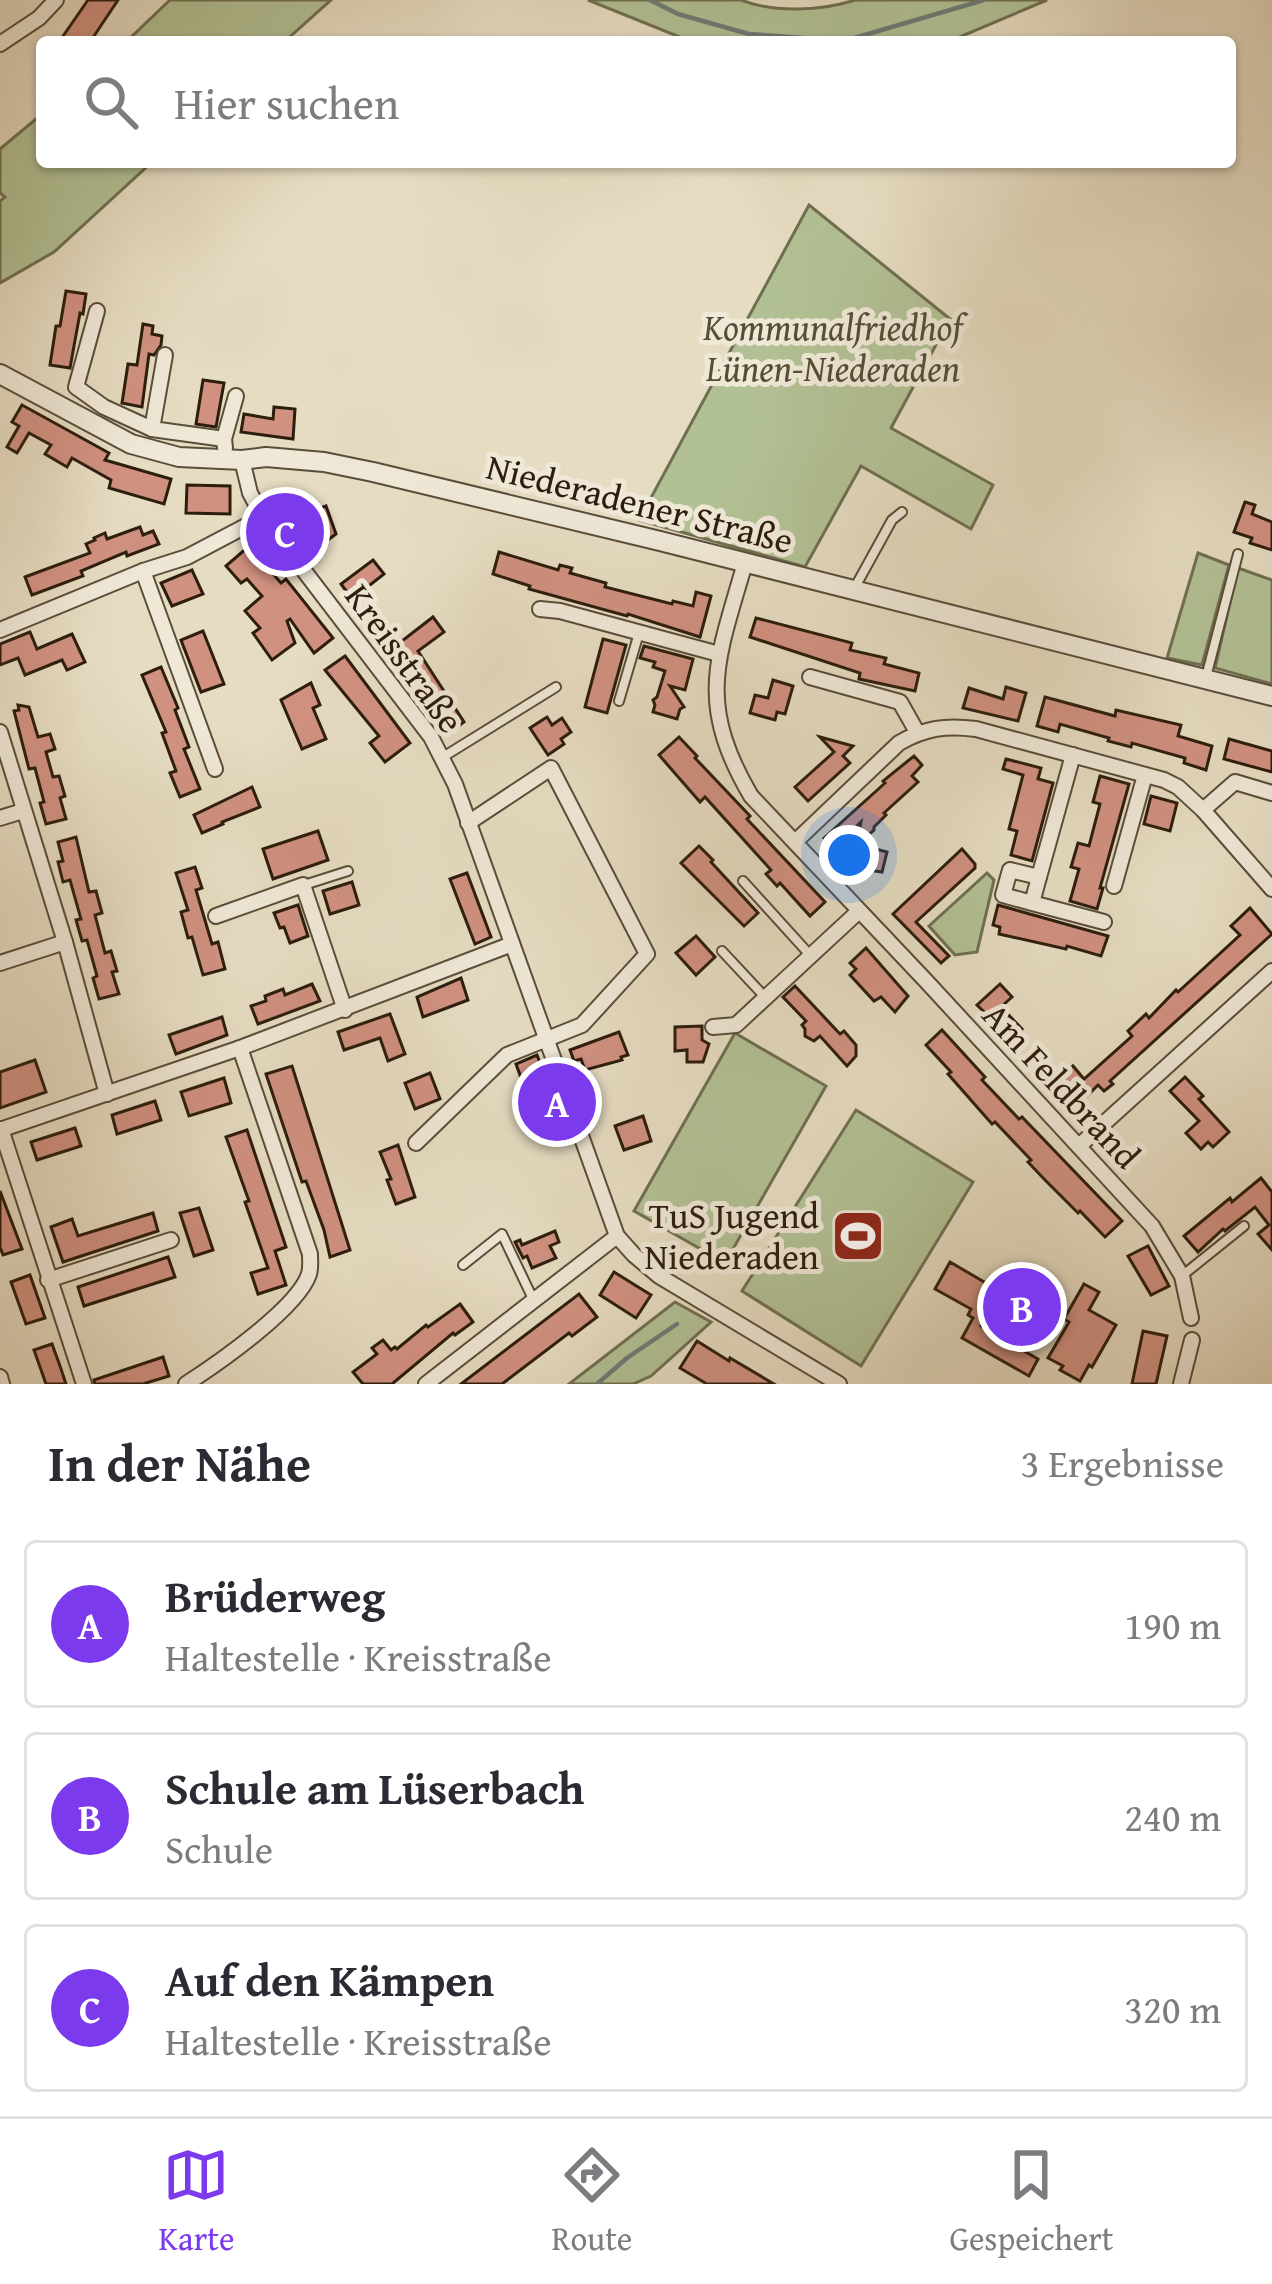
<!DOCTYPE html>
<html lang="de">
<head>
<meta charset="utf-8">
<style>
	body { margin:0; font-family:"Gentium Book Plus",serif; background:#f2f2f3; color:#2b2b33 }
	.you { position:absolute; left:849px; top:855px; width:42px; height:42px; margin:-30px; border:9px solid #fff; border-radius:50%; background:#1a73e8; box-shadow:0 0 0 18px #1a73e833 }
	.badge { display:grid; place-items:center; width:78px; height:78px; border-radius:50%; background:#7c3aed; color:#fff; font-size:39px; font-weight:700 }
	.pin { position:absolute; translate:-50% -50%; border:6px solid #fff; box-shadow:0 3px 12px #0006 }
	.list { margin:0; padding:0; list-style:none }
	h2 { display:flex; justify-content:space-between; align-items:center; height:156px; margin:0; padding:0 48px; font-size:51px }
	h2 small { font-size:39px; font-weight:400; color:#7c7c81 }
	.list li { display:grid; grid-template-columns:78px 1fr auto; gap:36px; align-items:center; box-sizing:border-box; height:168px; margin:0 24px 24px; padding:0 24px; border:3px solid #e1e1e2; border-radius:12px }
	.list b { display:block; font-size:45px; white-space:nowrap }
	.list p { margin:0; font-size:39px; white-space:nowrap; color:#7c7c81 }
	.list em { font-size:39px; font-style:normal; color:#7c7c81 }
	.icon { flex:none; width:66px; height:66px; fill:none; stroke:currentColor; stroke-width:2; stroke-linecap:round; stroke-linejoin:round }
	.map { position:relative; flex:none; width:1272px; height:1384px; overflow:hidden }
	.search { position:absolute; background:#fff; box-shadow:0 3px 9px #0004; left:36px; right:36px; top:36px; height:132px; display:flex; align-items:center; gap:30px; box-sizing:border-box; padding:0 42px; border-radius:12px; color:#7c7c81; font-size:45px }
	.sheet { height:732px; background:#fff }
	nav { display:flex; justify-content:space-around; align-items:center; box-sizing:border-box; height:168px; border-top:3px solid #e1e1e2; background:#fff; font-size:33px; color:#7c7c81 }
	nav a { display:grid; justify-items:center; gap:6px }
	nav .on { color:#7c3aed }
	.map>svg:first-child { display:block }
	.green { fill:#b2c195; stroke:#6f6f51; stroke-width:3 }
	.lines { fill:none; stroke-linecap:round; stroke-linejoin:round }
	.stream { stroke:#6e7b77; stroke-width:4.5 }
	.building { fill:#d19181; stroke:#2c1d0d; stroke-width:3 }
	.service-casing { stroke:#5a4d3a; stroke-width:12 }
	.minor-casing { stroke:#5a4d3a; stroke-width:18 }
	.tertiary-casing { stroke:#5a4d3a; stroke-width:22 }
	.service { stroke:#efe8d7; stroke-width:8 }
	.minor { stroke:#efe8d7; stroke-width:14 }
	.tertiary { stroke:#efe8d7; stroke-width:18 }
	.labels { text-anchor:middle; stroke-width:10; stroke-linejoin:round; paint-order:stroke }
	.park-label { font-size:36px; font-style:italic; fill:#544e36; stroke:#efe8d7 }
	.street-label { font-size:36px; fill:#2c1d0d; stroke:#efe8d7 }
	.poi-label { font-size:36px; fill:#2c1d0d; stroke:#efe8d7; text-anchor:end }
</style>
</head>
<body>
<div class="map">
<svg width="1272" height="1384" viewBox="0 0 1272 1384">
	<rect width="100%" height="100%" fill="#e6dcc2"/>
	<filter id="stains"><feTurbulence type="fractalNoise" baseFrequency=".00167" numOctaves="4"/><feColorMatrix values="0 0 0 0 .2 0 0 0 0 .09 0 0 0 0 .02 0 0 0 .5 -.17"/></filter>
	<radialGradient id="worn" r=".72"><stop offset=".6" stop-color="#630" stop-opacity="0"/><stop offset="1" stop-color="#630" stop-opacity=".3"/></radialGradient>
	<g class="green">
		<path d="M170,0H331L284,42H126Z"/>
		<path d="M588,0H741C774,13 821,11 855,0H1047L948,42H692Z"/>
		<path d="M42,114V162H152L54,252L0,283V201L5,197L0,193V149Z"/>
		<path d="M809,205L950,319L891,428L993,485L971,529L861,466L805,567L639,520Z"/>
		<path d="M1198,553L1229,565L1202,665L1167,658Z"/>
		<path d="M1238,568L1272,580V684L1215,668Z"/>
		<path d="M987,873L994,880L977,952L955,955L929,926Z"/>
		<path d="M735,1033L826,1086L725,1263L634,1211Z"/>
		<path d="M856,1110L973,1182L861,1366L742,1291Z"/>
		<path d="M675,1302L711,1322L651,1376L633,1384H569Z"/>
	</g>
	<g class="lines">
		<g class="stream">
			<path d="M650,0L678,14L749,34L844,41L984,0"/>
			<path d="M597,1384L627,1358L677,1324"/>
		</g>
	</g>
	<g class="building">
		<path d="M88,0H118L90,42H59Z"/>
		<path d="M66,291L86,294L83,314L80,313L70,368L50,365L56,326H60Z"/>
		<path d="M143,324L153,326L152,334L162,336L161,345L154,355L149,354L142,407L122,403L128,364L137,365Z"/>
		<path d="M203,380L224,383L216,427L196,424Z"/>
		<path d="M22,405L109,453L105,460L171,479L164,504L109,488L111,480L72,458L67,467L45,454L51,445L29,433L17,453L7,447L19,426L12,422Z"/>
		<path d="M274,407L295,409L293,439L241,432L244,414L273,419Z"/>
		<path d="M187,485L230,486V514L186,513Z"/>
		<path d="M1245,502L1255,505L1252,514L1272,522V550L1250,543L1252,538L1234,532Z"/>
		<path d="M326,506L336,534L312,552L290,524L293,518Z"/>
		<path d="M140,527L143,535L153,531L159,544L127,556L126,552L81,571L83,576L32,595L25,577L90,553L86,544L95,540L94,538L105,533L107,539Z"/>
		<path d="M249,546L281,583L286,579L333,638L314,653L290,619L287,621L295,643L272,660L253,633L260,628L245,611L262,596L247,579L241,583L226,566Z"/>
		<path d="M499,552L558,570L560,565L572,568L570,573L606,583L605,587L672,604L673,601L693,606L696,592L711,596L700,637L628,614L627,616L529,589L530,586L493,574Z"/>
		<path d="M373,560L384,574L352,599L341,584Z"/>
		<path d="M192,570L203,594L172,606L161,583Z"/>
		<path d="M433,617L444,632L418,651L464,722L448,734L389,651Z"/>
		<path d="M756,618L852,643L850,650L886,658L884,664L919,673L915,691L859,679L860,673L750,637Z"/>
		<path d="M203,631L224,684L201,692L181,640Z"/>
		<path d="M30,632L37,649L72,634L85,662L67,670L62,660L25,675L18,658L0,665V644Z"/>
		<path d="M603,639L626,645L607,713L585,707Z"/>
		<path d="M644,646L693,659L685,690L670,686L684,707L680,709L677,719L653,712L655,705L653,700L657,697L665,671L653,667L655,662L640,658Z"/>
		<path d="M345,656L410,743L385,762L370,743L379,736L325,670Z"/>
		<path d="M161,667L178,708L175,710L189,747L184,749L200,789L180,797L170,773L176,771L162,733L166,732L142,675Z"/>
		<path d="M773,680L793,686L785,714L777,712L775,720L750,713L755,695L768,698Z"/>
		<path d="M311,683L320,705L313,708L326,739L302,749L281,700Z"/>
		<path d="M1006,687L1026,693L1018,721L963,708L969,688L1003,699Z"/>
		<path d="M1045,697L1115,716L1116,710L1181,725L1178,736L1212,746L1206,770L1184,763L1185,758L1132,743L1131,747L1108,741L1109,738L1060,724L1058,732L1037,726Z"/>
		<path d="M18,705L29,707L38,737L50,734L55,749L46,752L53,777L59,776L65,796L60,798L66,819L46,824L40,803L44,802L35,768L29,769L14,711L19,710Z"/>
		<path d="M547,717L552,725L562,718L571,732L561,739L564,744L548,755L530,728Z"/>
		<path d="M679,737L697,756L695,758L750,816L747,819L825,902L810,916L780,883L777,886L766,874L771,870L705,797L700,802L659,755Z"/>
		<path d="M820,737L853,746L843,756L850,763L808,801L795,787L834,752Z"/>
		<path d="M1229,739L1272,751V772L1224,759Z"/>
		<path d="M914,756L922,765L912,776L918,782L884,813L886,815L874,827V830L858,844L887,852L882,872L853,868L861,822L833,848L824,838L885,783L883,781Z"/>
		<path d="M1006,759L1041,768L1038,779L1053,783L1032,861L1011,855L1017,831L1009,829L1023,775L1003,769Z"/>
		<path d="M1100,776L1129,784L1100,888H1103L1097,909L1070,901L1079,869L1071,867L1078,843L1089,846L1100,804L1093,802Z"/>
		<path d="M252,787L260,807L222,822L223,824L202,833L194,815Z"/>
		<path d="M1151,796L1177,803L1170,831L1144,824Z"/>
		<path d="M318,831L328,860L273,879L263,849Z"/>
		<path d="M76,837L89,892L96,891L102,913L95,915L105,953L111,951L117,971L112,972L119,994L99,999L93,978L97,976L87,940L82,941L76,920L81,919L70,880L63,882L58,862L63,861L58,842Z"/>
		<path d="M699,846L713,860L711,862L758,913L744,926L681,863Z"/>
		<path d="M962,849L975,864V868L916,922L949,956L941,963L893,914Z"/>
		<path d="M195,867L202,888L196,890L212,944L218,942L225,969L203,975L192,937L188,938L181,912L188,910L176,873Z"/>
		<path d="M467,873L491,937L475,944L450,879Z"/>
		<path d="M352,882L359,905L330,914L323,891Z"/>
		<path d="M298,905L308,936L290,943L284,927L280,928L274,913Z"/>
		<path d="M998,905L1108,936L1101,956L1067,946L1066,949L999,934L1000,927L993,925Z"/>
		<path d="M1250,908L1272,934L1110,1081L1113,1084L1104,1091L1098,1085L1081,1102L1059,1079L1073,1066L1084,1079L1132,1036L1128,1031L1146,1014L1149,1018L1176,990L1178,992L1240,935L1231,926Z"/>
		<path d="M696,936L715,957L696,975L676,953Z"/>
		<path d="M866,948L908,996L895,1012L881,997L874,1001L850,975L856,969L850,963Z"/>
		<path d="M461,978L468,1000L423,1017L417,997Z"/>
		<path d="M312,984L320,1001L258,1024L251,1006L266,1001L265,996L283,989L285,995Z"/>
		<path d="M1000,984L1012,997L1001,1007L1022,1029L1012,1039L977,1005Z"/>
		<path d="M795,986L840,1034L844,1031L856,1045V1056L847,1066L820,1036L814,1041L805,1036V1029L802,1025L806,1021L783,997Z"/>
		<path d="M390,1014L405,1054L388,1061L380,1038L344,1050L338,1032Z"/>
		<path d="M222,1017L227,1035L176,1054L169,1035Z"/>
		<path d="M702,1026V1040L709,1044L703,1062H687V1050L675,1051V1027Z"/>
		<path d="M942,1030L985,1077L982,1080L1019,1119L1022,1117L1122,1221L1105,1237L1080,1211L1078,1213L1045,1180L1028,1162L1031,1160L995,1122L992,1124L948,1074L951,1072L926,1045Z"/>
		<path d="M619,1032L628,1055L621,1057L622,1060L585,1070L581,1059L574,1061L570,1050Z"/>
		<path d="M537,1055L549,1086L527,1094L516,1064Z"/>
		<path d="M35,1060L46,1092L0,1108V1072Z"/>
		<path d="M292,1066L350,1250L330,1257L324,1230L306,1181L302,1182L266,1074Z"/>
		<path d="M430,1073L440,1099L415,1109L405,1083Z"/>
		<path d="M1185,1077L1203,1096L1199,1099L1229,1132L1213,1147L1208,1142L1201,1149L1186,1133L1199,1121L1170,1091Z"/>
		<path d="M224,1078L231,1103L189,1116L181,1092Z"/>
		<path d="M155,1101L161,1120L117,1134L112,1115Z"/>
		<path d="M643,1116L651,1141L624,1150L615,1126Z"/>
		<path d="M75,1128L81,1146L37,1160L31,1142Z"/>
		<path d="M247,1130L286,1247L275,1251L286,1285L258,1294L251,1273L268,1268L245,1202L249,1201L226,1137Z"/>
		<path d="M398,1145L415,1197L396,1204L387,1180L391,1179L380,1152Z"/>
		<path d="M1261,1178L1272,1192V1250L1258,1234L1269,1225L1255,1207L1225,1231L1223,1229L1198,1252L1184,1236L1230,1198L1232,1202Z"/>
		<path d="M0,1191L22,1249L3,1255L0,1247Z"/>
		<path d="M199,1208L213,1250L194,1256L180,1213Z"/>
		<path d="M153,1213L158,1231L63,1262L51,1227L72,1219L78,1236Z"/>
		<path d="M555,1231L559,1242L550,1246L556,1258L532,1268L527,1256L523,1258L515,1242L520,1240L522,1245Z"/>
		<path d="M1148,1246L1169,1286L1151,1295L1128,1256Z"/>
		<path d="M168,1257L175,1277L84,1306L78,1287Z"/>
		<path d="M950,1262L986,1283L988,1280L1002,1288L981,1326L1038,1359L1029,1376L962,1338L973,1318L968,1315L971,1309L935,1289Z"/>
		<path d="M614,1272L651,1295L636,1318L600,1295Z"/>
		<path d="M30,1275L45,1318L26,1324L11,1282Z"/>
		<path d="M1084,1284L1099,1292L1089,1310L1116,1325L1092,1367L1089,1365L1080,1381L1060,1370L1063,1366L1048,1358L1069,1322L1064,1319Z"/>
		<path d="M579,1294L597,1317L572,1336L569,1333L502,1384H461Z"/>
		<path d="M460,1304L473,1322L455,1335L453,1333L392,1384H363L353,1372L377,1354L372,1348L383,1340L391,1350L395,1347L397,1349L426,1325L428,1327Z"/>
		<path d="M1143,1331L1167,1336L1156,1384H1132Z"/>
		<path d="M697,1341L729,1361L730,1358L774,1384H707L680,1368Z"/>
		<path d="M52,1344L60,1366L66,1384H46L34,1350Z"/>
		<path d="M163,1357L169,1376L143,1384H95L94,1380Z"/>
	</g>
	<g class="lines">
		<g class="service-casing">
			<g id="service">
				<path d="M854,589L892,520L902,512"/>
				<path d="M1206,677L1238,554"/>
				<path d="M619,701L639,633"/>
				<path d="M443,757L556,687"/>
				<path d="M743,881L810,955"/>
				<path d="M304,885L348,871"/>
				<path d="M722,951L764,996"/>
				<path d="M463,1265L502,1234L533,1299"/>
				<path d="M1183,1275L1244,1226"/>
			</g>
		</g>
		<g class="minor-casing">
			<g id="minor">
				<path d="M0,44L39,18L56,0"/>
				<path d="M97,311L76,387L104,407L152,429"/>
				<path d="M165,355L152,429L224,439"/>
				<path d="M225,448L224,439L236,396"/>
				<path d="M242,460L250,493L263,517L431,737L455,784L617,1236L634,1255L659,1276L839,1384"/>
				<path d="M745,563C717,660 696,702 751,796L927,982L1152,1226L1182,1276L1191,1318"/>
				<path d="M143,571L215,769"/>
				<path d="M540,609L560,611L719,654"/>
				<path d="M0,630L143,571L187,557L263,517"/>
				<path d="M810,677L900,702L917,732"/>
				<path d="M0,732L65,942L107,1094"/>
				<path d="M1203,810L1235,782L1272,793"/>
				<path d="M0,818L23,811"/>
				<path d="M795,842L899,743C925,728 946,725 976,729L1164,780L1178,787L1203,810L1272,889"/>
				<path d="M1039,877L1073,755"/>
				<path d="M1114,886L1145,775"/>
				<path d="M1032,903L1003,895L1010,870L1039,877L1032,903L1104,922"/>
				<path d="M216,916L303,885L345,1010"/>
				<path d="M0,963L65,942"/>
				<path d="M713,1027L736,1025L859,911"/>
				<path d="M1,1129L84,1384"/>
				<path d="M0,1130L240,1048L512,944"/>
				<path d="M416,1143L507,1055L582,1025L647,954L551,768L468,823"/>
				<path d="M1079,1146L1272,971"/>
				<path d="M48,1280L171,1240"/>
				<path d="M0,1377L2,1384"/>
				<path d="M186,1384C217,1364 298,1308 309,1274C311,1267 310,1261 310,1254L240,1048"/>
				<path d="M426,1384L617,1236"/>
				<path d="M1181,1384L1192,1340"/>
			</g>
		</g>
		<g class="tertiary-casing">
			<path id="tertiary" d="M0,374L131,444L179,457L242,460L266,457L324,462L373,472L660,541L1272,696"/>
		</g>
		<use href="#service" class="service"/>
		<use href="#minor" class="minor"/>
		<use href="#tertiary" class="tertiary"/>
	</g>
	<defs>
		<g id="stadium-square" transform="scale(2.7)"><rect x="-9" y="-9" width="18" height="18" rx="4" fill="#8f2418" stroke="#efe8d7"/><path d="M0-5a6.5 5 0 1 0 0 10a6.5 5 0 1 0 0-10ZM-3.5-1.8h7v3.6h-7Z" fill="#fff"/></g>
	</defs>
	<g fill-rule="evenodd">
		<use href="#stadium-square" x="858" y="1236"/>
	</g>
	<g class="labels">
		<g class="park-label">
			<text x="833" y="340">Kommunalfriedhof<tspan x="833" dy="41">Lünen-Niederaden</tspan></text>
		</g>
		<g class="street-label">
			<text transform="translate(640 503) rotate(14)" y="13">Niederadener Straße</text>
			<text transform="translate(405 658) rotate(54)" y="13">Kreisstraße</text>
			<text transform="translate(1062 1085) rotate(47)" y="13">Am Feldbrand</text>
		</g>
		<g class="poi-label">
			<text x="819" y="1228">TuS Jugend<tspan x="819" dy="41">Niederaden</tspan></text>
		</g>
	</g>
	<rect width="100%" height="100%" filter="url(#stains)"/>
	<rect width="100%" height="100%" fill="url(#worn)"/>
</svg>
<div class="you"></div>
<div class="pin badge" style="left:557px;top:1102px">A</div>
<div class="pin badge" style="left:1022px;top:1307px">B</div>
<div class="pin badge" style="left:285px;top:532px">C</div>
<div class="search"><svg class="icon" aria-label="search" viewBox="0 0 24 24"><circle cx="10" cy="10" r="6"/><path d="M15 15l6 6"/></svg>Hier suchen</div>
</div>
<section class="sheet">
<h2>In der Nähe<small>3 Ergebnisse</small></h2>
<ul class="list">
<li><span class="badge">A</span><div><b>Brüderweg</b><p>Haltestelle · Kreisstraße</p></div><em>190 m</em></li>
<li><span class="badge">B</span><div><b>Schule am Lüserbach</b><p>Schule</p></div><em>240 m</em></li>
<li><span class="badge">C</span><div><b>Auf den Kämpen</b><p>Haltestelle · Kreisstraße</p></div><em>320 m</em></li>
</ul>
</section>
<nav>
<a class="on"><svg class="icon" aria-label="map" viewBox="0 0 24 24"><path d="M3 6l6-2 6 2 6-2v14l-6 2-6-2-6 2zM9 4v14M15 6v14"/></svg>Karte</a>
<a><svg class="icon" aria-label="directions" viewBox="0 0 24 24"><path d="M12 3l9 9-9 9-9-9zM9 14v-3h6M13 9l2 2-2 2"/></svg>Route</a>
<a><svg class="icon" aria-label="saved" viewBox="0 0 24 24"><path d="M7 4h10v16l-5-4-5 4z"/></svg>Gespeichert</a>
</nav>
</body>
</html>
